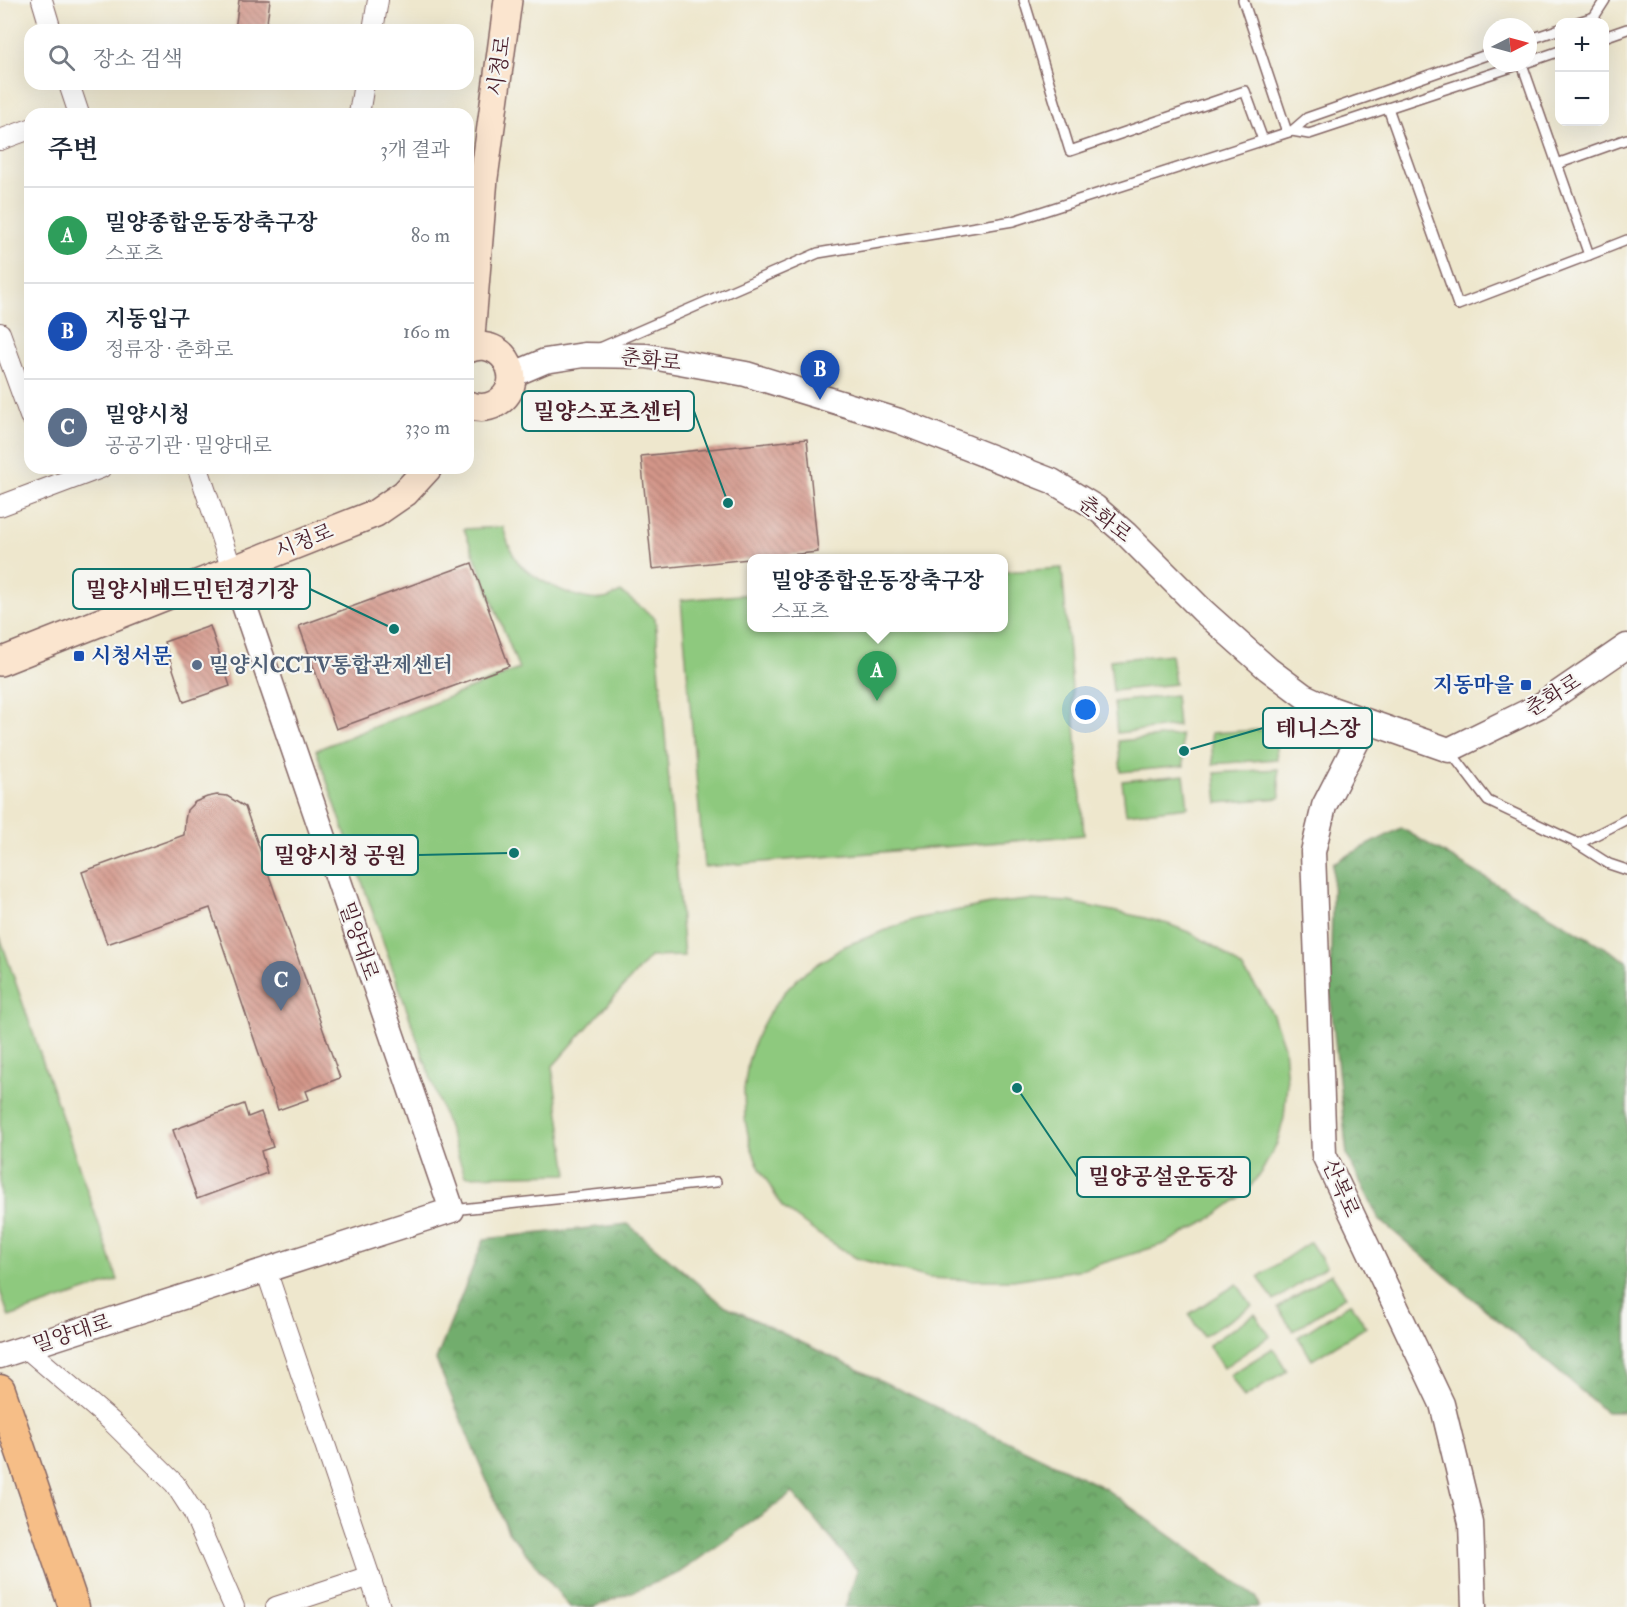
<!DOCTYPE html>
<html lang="ko">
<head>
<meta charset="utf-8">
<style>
	body { margin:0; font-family:"IM FELL Double Pica","Noto Serif KR",serif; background:#f6f6f7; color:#1f2937 }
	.controls { position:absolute; right:18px; top:18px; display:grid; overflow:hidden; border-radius:12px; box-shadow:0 6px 24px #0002 }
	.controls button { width:54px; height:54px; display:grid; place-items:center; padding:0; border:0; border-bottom:2px solid #e0e1e3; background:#fff; color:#1f2937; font:30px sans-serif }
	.compass { position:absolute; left:1483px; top:18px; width:54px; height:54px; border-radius:50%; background:#fff; box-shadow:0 6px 24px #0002; rotate:84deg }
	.you { position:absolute; left:1086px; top:710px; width:21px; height:21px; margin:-15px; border:4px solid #fff; border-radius:50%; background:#1a73e8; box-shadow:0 0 0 9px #1a73e833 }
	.badge { display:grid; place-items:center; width:39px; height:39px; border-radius:50%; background:#db2777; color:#fff; font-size:20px; font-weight:700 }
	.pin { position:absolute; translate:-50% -50px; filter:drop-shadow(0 2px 3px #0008) }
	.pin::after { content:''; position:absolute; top:32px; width:21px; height:18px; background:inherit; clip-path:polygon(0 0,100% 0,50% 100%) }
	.popup { position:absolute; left:747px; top:554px; width:261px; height:78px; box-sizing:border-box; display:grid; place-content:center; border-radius:12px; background:#fff; filter:drop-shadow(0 2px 4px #0005); font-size:20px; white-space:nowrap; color:#747a83 }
	.popup b { font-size:22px; color:#1f2937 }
	.popup::after { content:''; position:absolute; left:50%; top:100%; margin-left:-12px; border:12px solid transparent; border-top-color:#fff }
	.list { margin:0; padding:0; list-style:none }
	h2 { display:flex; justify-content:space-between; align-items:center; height:78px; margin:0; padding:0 24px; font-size:26px }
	h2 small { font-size:20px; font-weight:400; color:#747a83 }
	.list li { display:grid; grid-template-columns:39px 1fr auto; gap:18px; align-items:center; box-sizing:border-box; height:96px; padding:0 24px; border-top:2px solid #e0e1e3 }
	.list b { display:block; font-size:22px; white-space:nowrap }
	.list p { margin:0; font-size:20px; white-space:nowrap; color:#747a83 }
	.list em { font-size:20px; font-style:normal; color:#747a83 }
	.icon { flex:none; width:33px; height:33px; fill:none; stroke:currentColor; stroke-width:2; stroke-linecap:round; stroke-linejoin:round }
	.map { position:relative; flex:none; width:1627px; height:1607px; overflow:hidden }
	.search { position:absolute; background:#fff; box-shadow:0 6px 24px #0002; left:24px; top:24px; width:450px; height:66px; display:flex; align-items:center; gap:15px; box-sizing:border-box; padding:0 21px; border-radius:18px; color:#747a83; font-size:22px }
	.panel { position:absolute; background:#fff; box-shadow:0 6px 24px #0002; left:24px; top:108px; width:450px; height:366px; border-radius:18px }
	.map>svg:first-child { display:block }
	.forest { fill:url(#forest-crowns); stroke:#5e664c; stroke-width:1.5 }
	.park { fill:#8ec97e; stroke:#6c7454; stroke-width:1.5 }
	.building { fill:url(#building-back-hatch) }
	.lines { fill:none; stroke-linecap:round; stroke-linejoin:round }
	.service-casing { stroke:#836564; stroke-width:12 }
	.minor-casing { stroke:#836564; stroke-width:22 }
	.tertiary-casing { stroke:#836564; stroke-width:27 }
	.secondary-casing { stroke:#836564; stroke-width:30 }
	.primary-casing { stroke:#836564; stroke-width:33 }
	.service { stroke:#fff; stroke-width:9 }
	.minor { stroke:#fff; stroke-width:20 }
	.tertiary { stroke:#fff; stroke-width:24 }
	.secondary { stroke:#fbe5cf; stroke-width:27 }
	.primary { stroke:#f6be87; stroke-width:30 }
	.transit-dot { fill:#1a4fb4; stroke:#f6f6f2; stroke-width:2 }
	.service-dot { fill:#5c6f8a; stroke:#f6f6f2; stroke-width:2 }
	.labels { text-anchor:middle; stroke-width:4.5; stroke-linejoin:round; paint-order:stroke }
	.street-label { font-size:21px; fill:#4a1f2b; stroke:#f6f6f2 }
	.transit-label { font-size:21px; font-weight:bold; fill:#164399; stroke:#f6f6f2; text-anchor:start }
	.service-label { font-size:21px; font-weight:bold; fill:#4e5e75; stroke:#f6f6f2; text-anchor:start }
	.leader { fill:none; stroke:#0f766e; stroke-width:2 }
	.callout-dot { fill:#0f766e; stroke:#f6f6f2; stroke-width:2 }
	.callout { fill:#f6f6f2; stroke:#0f766e; stroke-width:2 }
	.callout-label { font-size:22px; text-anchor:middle; font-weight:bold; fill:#4a1f2b }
</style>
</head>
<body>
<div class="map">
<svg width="1627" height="1607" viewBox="0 0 1627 1607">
	<defs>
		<pattern id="forest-crowns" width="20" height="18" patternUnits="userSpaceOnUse" patternTransform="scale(1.5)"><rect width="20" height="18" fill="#72ad6d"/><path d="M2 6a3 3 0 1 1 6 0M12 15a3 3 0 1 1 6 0" fill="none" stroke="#608c5a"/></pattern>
		<pattern id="building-back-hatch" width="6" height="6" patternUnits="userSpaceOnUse" patternTransform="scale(1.5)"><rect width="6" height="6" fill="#d39689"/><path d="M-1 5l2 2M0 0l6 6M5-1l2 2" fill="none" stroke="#ad7a70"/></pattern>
	</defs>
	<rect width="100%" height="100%" fill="#f6f6f2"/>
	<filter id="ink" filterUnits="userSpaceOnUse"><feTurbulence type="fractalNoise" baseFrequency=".0167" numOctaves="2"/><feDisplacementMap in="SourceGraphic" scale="12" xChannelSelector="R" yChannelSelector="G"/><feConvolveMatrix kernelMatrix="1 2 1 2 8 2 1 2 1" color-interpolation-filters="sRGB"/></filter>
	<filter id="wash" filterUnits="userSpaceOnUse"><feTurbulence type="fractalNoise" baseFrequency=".008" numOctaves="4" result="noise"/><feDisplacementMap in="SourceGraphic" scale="24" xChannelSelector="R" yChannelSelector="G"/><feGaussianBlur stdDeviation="1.35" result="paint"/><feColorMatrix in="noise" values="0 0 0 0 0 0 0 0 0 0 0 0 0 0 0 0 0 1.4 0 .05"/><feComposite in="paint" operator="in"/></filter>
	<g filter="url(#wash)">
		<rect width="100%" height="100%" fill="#eee7cd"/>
		<g class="forest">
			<path d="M1401,828L1627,961V1412H1606L1379,1219L1347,1155L1330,994L1333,863Z"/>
			<path d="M628,1224L722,1304L1104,1488L1257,1598L1259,1607H845L857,1570L793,1493L677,1574L594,1607H570L508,1531L436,1360L484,1239Z"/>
		</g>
		<g class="park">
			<path d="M503,527C507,540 510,551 518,562C532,579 581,603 603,599C609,599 615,594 621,592L655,618L684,956L650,957L552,1067L568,1174L465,1176L316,750L519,669L464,529Z"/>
			<path d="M1062,568L1084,835L704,867L681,600L751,594V628H1003V572Z"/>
			<path d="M1171,654L1175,684L1113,691L1110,660Z"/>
			<path d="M1175,695L1178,726L1117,733L1114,702Z"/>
			<path d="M1274,729L1277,759L1213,764L1211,733Z"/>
			<path d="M1181,735L1184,766L1121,772L1118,741Z"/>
			<path d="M1278,769L1280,798L1218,803L1215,773Z"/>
			<path d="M1184,775L1188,807L1126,814L1122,781Z"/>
			<path d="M1029,900L1069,902L1141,917L1168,924L1191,933L1219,949L1242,968L1259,991L1273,1015L1284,1047L1287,1083L1284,1118L1277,1143L1263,1169L1246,1193L1207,1221L1164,1244L1084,1269L1013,1280H970L929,1278L856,1258L818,1234L782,1207L759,1167L750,1144L745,1120L744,1090L748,1062L756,1037L769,1013L784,993L801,975L845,946L915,919L990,904Z"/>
			<path d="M0,937L118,1280L9,1317L0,1291Z"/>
			<path d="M1310,1242L1326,1266L1274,1301L1258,1277Z"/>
			<path d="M1331,1273L1346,1296L1293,1331L1278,1308Z"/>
			<path d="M1237,1284L1252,1306L1203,1337L1189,1314Z"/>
			<path d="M1351,1303L1366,1327L1312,1360L1298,1337Z"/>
			<path d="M1255,1314L1270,1336L1223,1368L1208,1345Z"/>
			<path d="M1273,1348L1287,1371L1244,1398L1230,1375Z"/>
		</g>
		<g id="blocks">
			<g class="building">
				<path d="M239,0H270L266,30H235Z"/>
				<path d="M807,439L818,552L652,569L641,456Z"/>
				<path d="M472,563L509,666L336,729L299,626Z"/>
				<path d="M210,626L230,686L184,702L164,642Z"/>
				<path d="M217,795L227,796L245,807L340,1078L306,1091L309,1099L278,1110L210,908L107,944L82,872L184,835L185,820L187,810L195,802L207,797Z"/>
				<path d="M244,1104L248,1117L261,1112L273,1147L261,1151L267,1173L197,1199L173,1130Z"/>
			</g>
		</g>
	</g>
	<g filter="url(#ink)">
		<use href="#blocks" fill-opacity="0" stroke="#836564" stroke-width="1.5"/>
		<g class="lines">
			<g class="service-casing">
				<g id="service">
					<path d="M1024,0L1070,151L1245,91L1263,140"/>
					<path d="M1243,0L1287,132"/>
					<path d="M1578,22L1594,17L1605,0"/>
					<path d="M1604,37L1627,29"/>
					<path d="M1528,40L1560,29"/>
					<path d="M1528,62L1560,51"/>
					<path d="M1522,64L1589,255L1627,240"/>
					<path d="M1388,108L1458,305L1589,255"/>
					<path d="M1292,131L1309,134L1524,63"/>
					<path d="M1557,164L1627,139"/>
					<path d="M600,348L818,253L1013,221L1292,131L1307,118L1492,53"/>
					<path d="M1449,750L1488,801L1573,841L1609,864L1627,870"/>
					<path d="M1578,844L1627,819"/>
					<path d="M452,1210L716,1182"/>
				</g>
			</g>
			<g class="minor-casing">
				<g id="minor">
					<path d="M42,0L51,30"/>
					<path d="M373,30L378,0"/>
					<path d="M69,84L79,114"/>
					<path d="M359,114L364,84"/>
					<path d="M0,140L30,129"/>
					<path d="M0,333L30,416"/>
					<path d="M198,468L232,570"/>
					<path d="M0,506L101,468"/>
					<path d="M266,1270L380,1607"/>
					<path d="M26,1348L111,1421L175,1484L193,1512L234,1607"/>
					<path d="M276,1607L370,1576"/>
				</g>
			</g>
			<g class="tertiary-casing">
				<g id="tertiary">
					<path d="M512,375L545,361L584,355L647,356L746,374L899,421L1052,481L1095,507L1126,534L1203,611L1268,669L1304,696L1332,709L1449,750L1541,705L1627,646"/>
					<path d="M1367,722L1324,806L1313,852L1324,1155L1442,1404L1471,1523L1474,1607"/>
					<path d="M0,1356L452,1210L232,570"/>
				</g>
			</g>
			<g class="secondary-casing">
				<g id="secondary">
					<path d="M470,348L484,178L508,0"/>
					<path d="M468,349C505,334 530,386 495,404C486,409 477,408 468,405"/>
					<path d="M0,662L376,513L405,493L428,468"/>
				</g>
			</g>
			<g class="primary-casing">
				<path id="primary" d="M0,1390L74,1607"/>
			</g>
			<use href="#service" class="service"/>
			<use href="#minor" class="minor"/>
			<use href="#tertiary" class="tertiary"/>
			<use href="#secondary" class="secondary"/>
			<use href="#primary" class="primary"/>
		</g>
	</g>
	<g class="transit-dot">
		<rect x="73" y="650" width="12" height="12" rx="3"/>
		<rect x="1520" y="679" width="12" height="12" rx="3"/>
	</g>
	<circle class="service-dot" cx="197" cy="665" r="6"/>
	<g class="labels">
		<g class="street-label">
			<text transform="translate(499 66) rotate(-82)" y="7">시청로</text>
			<text transform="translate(651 360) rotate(6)" y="7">춘화로</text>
			<text transform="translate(1105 519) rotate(38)" y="7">춘화로</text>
			<text transform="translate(304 541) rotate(-22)" y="7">시청로</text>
			<text transform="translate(1553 695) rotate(-32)" y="7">춘화로</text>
			<text transform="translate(359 941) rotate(71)" y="7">밀양대로</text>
			<text transform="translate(1341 1188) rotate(66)" y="7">산복로</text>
			<text transform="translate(72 1333) rotate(-18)" y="7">밀양대로</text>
		</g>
		<g class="transit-label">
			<text x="91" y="663">시청서문</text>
			<text x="1514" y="692" text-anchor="end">지동마을</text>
		</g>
		<g class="service-label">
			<text x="209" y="672">밀양시CCTV통합관제센터</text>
		</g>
	</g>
	<path class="leader" d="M728 503L694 411M394 629L310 589M1184 751L1263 728M514 853L418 855M1017 1088L1077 1177"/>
	<g class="callout-dot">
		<circle cx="728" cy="503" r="6"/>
		<circle cx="394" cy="629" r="6"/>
		<circle cx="1184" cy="751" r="6"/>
		<circle cx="514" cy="853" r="6"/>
		<circle cx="1017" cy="1088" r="6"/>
	</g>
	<g class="callout">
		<rect x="522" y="391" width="172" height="40" rx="6"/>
		<rect x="73" y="569" width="237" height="40" rx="6"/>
		<rect x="1263" y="708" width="109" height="40" rx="6"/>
		<rect x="262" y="835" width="156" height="40" rx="6"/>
		<rect x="1077" y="1157" width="173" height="40" rx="6"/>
	</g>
	<g class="callout-label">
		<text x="608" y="419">밀양스포츠센터</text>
		<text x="192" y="597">밀양시배드민턴경기장</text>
		<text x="1318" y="736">테니스장</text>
		<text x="340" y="863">밀양시청 공원</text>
		<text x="1163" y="1184">밀양공설운동장</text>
	</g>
</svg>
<div class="controls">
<button>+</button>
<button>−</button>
</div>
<svg class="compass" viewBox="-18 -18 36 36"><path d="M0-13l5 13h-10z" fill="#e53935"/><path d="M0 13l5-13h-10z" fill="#747a83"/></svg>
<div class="you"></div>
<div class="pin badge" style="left:877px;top:701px;background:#2e9e5b">A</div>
<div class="popup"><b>밀양종합운동장축구장</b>스포츠</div>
<div class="pin badge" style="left:820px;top:400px;background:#1a4fb4">B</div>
<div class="pin badge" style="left:281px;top:1011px;background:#5c6f8a">C</div>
<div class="search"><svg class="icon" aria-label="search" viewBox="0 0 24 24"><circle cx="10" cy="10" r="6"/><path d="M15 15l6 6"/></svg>장소 검색</div>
<section class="panel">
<h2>주변<small>3개 결과</small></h2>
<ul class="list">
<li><span class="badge" style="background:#2e9e5b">A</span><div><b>밀양종합운동장축구장</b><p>스포츠</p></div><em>80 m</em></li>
<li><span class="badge" style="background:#1a4fb4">B</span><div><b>지동입구</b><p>정류장 · 춘화로</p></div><em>160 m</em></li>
<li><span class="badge" style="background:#5c6f8a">C</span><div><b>밀양시청</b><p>공공기관 · 밀양대로</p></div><em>330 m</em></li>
</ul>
</section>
</div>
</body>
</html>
